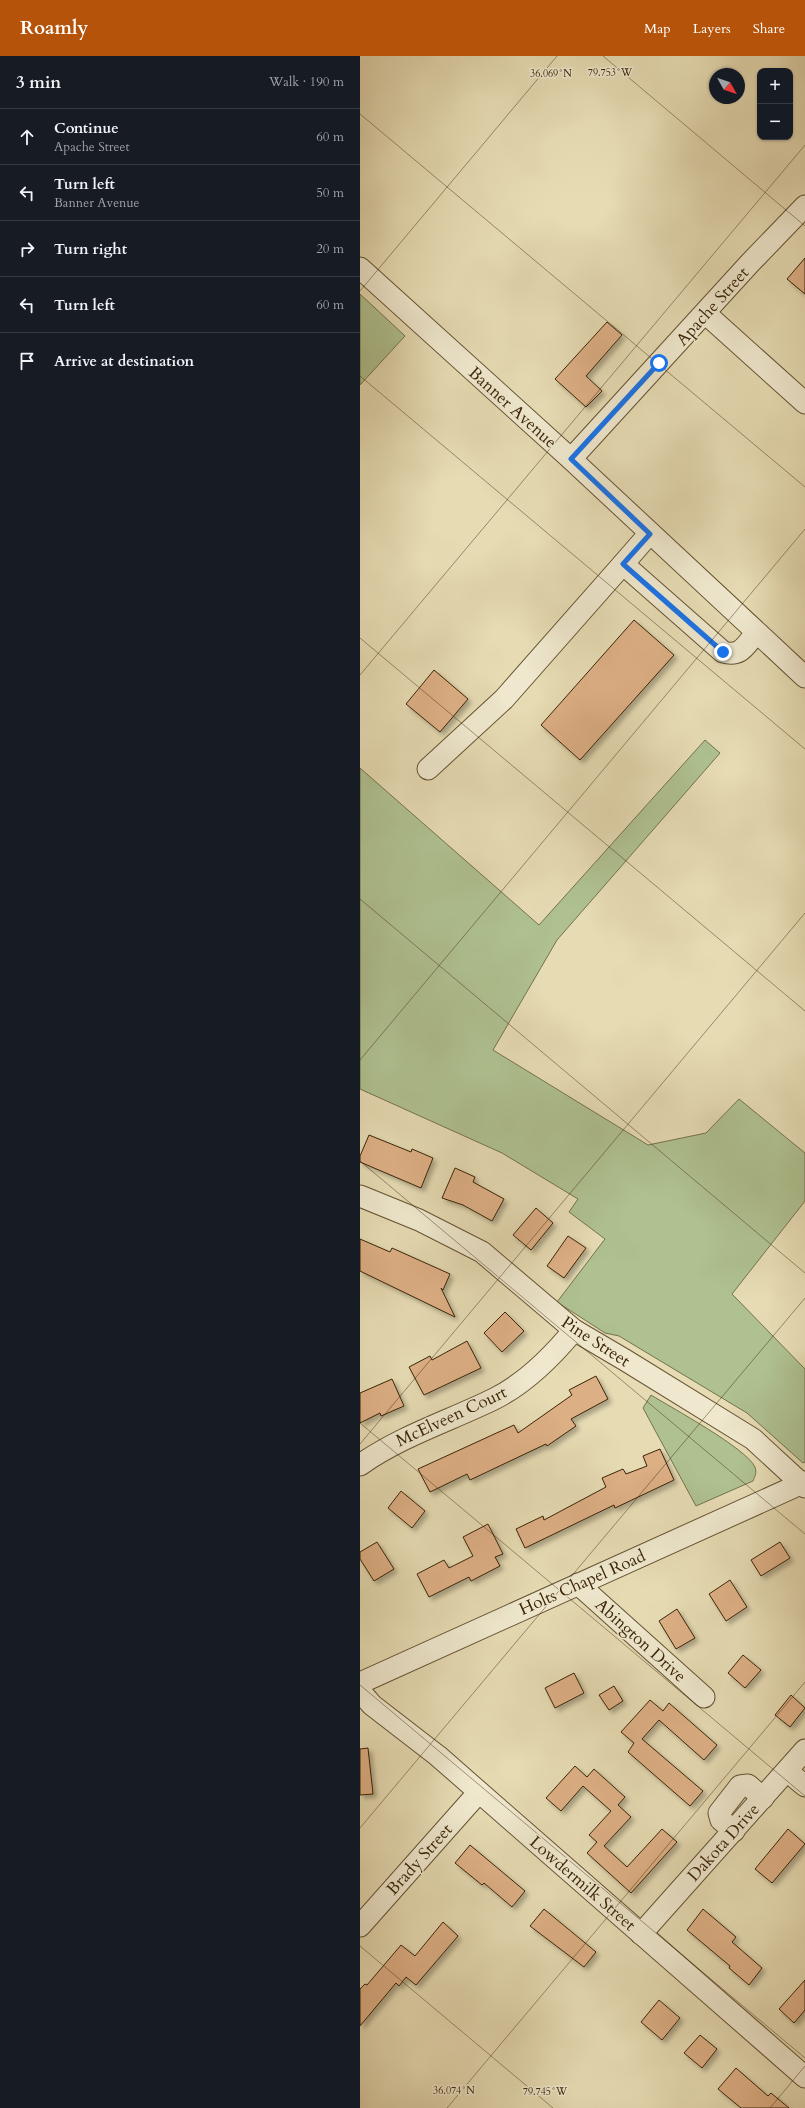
<!DOCTYPE html>
<html lang="en">
<head>
<meta charset="utf-8">
<style>
	body { margin:0; font-family:Cardo,serif; background:#242831; color:#f1f3f6 }
	.controls { position:absolute; right:12px; top:12px; display:grid; overflow:hidden; border-radius:8px; box-shadow:0 1px 3px #0004 }
	.controls button { width:36px; height:36px; display:grid; place-items:center; padding:0; border:0; border-bottom:1px solid #363941; background:#171b24; color:#f1f3f6; font:20px sans-serif }
	.compass { position:absolute; left:349px; top:12px; width:36px; height:36px; border-radius:50%; background:#171b24; box-shadow:0 1px 3px #0004; rotate:130deg }
	.stop { position:absolute; width:12px; height:12px; margin:-9px; border:3px solid #1a73e8; border-radius:50%; background:#fff }
	.stop.end { background:#1a73e8; border-color:#fff; box-shadow:0 1px 4px #0008 }
	.list { margin:0; padding:0; list-style:none }
	h2 { display:flex; justify-content:space-between; align-items:center; height:52px; margin:0; padding:0 16px; font-size:17px }
	h2 small { font-size:13px; font-weight:400; color:#9ea1a6 }
	.list li { display:grid; grid-template-columns:26px 1fr auto; gap:12px; align-items:center; box-sizing:border-box; height:56px; padding:0 16px; border-top:1px solid #363941 }
	.list b { display:block; font-size:15px; white-space:nowrap }
	.list p { margin:0; font-size:13px; white-space:nowrap; color:#9ea1a6 }
	.list em { font-size:13px; font-style:normal; color:#9ea1a6 }
	.icon { flex:none; width:22px; height:22px; fill:none; stroke:currentColor; stroke-width:2; stroke-linecap:round; stroke-linejoin:round }
	.map { position:relative; flex:none; width:445px; height:2052px; overflow:hidden }
	header { display:flex; align-items:center; gap:24px; box-sizing:border-box; height:56px; padding:0 20px; background:#b45309; color:#fff }
	header strong { font-size:19px }
	nav { display:flex; gap:22px; margin-inline-start:auto; font-size:14px }
	main { display:flex }
	aside { flex:1; background:#171b24 }
	.map>svg:first-child { display:block }
	.green { fill:#afc191; stroke:#74724c }
	.building { fill:#ddaf85; stroke:#3a2408; filter:url(#shadow) }
	.lines { fill:none; stroke-linecap:round; stroke-linejoin:round }
	.minor-casing { stroke:#655233; stroke-width:23 }
	.minor { stroke:#efe8ce; stroke-width:21 }
	.route { stroke:#1a73e8; stroke-width:5 }
	.ticks { fill:none; stroke:#3a2408; stroke-width:1; stroke-opacity:0.45 }
	.labels { text-anchor:middle; stroke-width:3; stroke-linejoin:round; paint-order:stroke }
	.street-label { font-size:17px; fill:#3a2408; stroke:#efe8ce }
	.ticks-label { font-size:10px; text-anchor:middle; fill:#3a2408; stroke:#efe8ce; stroke-width:3; stroke-linejoin:round; paint-order:stroke }
</style>
</head>
<body>
<header>
<strong>Roamly</strong>
<nav><a>Map</a><a>Layers</a><a>Share</a></nav>
</header>
<main>
<aside>
<h2>3 min<small>Walk · 190 m</small></h2>
<ul class="list">
<li><svg class="icon" aria-label="ahead" viewBox="0 0 24 24"><path d="M12 20V5M6 11l6-6 6 6"/></svg><div><b>Continue</b><p>Apache Street</p></div><em>60 m</em></li>
<li><svg class="icon" aria-label="left" viewBox="0 0 24 24"><path d="M17 20v-9H6M10 6l-5 5 5 5"/></svg><div><b>Turn left</b><p>Banner Avenue</p></div><em>50 m</em></li>
<li><svg class="icon" aria-label="right" viewBox="0 0 24 24"><path d="M7 20v-9h11M14 6l5 5-5 5"/></svg><div><b>Turn right</b></div><em>20 m</em></li>
<li><svg class="icon" aria-label="left" viewBox="0 0 24 24"><path d="M17 20v-9H6M10 6l-5 5 5 5"/></svg><div><b>Turn left</b></div><em>60 m</em></li>
<li><svg class="icon" aria-label="arrive" viewBox="0 0 24 24"><path d="M6 21V4h12l-3 4 3 4H6"/></svg><div><b>Arrive at destination</b></div></li>
</ul>
</aside>
<div class="map">
<svg width="445" height="2052" viewBox="0 0 445 2052">
	<defs>
		<filter id="shadow"><feDropShadow dx="3.5" dy="3.5" stdDeviation="2" flood-color="#0004"/></filter>
	</defs>
	<rect width="100%" height="100%" fill="#e6dbb3"/>
	<filter id="stains"><feTurbulence type="fractalNoise" baseFrequency=".005" numOctaves="4"/><feColorMatrix values="0 0 0 0 .2 0 0 0 0 .09 0 0 0 0 .02 0 0 0 .5 -.17"/></filter>
	<radialGradient id="worn" r=".72"><stop offset=".6" stop-color="#630" stop-opacity="0"/><stop offset="1" stop-color="#630" stop-opacity=".3"/></radialGradient>
	<g class="green">
		<path d="M0,238L45,280L0,329Z"/>
		<path d="M345,684L360,697L197,884L133,994L288,1089L346,1077L379,1043L445,1097V1145L372,1238L445,1313V1406L443,1407L387,1357L259,1280L245,1277L197,1246L245,1183L209,1156L218,1143L142,1097L0,1033V712L179,869Z"/>
		<path d="M291,1339C312,1352 386,1392 395,1411C397,1417 395,1420 393,1425L336,1450L283,1352Z"/>
	</g>
	<g class="building">
		<path d="M445,202V238L427,223Z"/>
		<path d="M247,266L262,279L226,320L242,335L226,351L195,323Z"/>
		<path d="M274,564L314,599L220,704L181,669Z"/>
		<path d="M74,614L108,643L80,676L46,648Z"/>
		<path d="M9,1079L51,1096L52,1093L73,1102L61,1132L0,1106V1100Z"/>
		<path d="M95,1112L115,1121L113,1126L144,1143L132,1165L103,1149L82,1142Z"/>
		<path d="M176,1152L193,1167L171,1194L153,1179Z"/>
		<path d="M208,1180L226,1192L204,1222L187,1210Z"/>
		<path d="M0,1183L30,1196L32,1192L90,1218L83,1234L81,1232L95,1261L0,1215Z"/>
		<path d="M145,1256L164,1275L142,1296L124,1277Z"/>
		<path d="M107,1285L121,1312L64,1339L49,1311L70,1300L72,1304Z"/>
		<path d="M236,1320L248,1343L211,1363L216,1370L187,1390L186,1388L110,1424L107,1418L70,1436L58,1413L154,1369L158,1377L212,1339L209,1334Z"/>
		<path d="M32,1323L44,1350L21,1360L20,1357L0,1367V1337Z"/>
		<path d="M300,1393L314,1424L255,1452L254,1449L165,1492L156,1473L183,1460L184,1464L246,1431L242,1422L263,1413L266,1418L287,1410L283,1400Z"/>
		<path d="M41,1435L65,1455L52,1472L28,1452Z"/>
		<path d="M128,1468L143,1498L135,1501L140,1510L111,1525L109,1521L69,1541L57,1518L84,1504L89,1512L113,1500L103,1481Z"/>
		<path d="M17,1486L34,1513L14,1525L0,1503V1496Z"/>
		<path d="M420,1486L430,1502L401,1520L391,1504Z"/>
		<path d="M370,1524L387,1551L366,1565L349,1538Z"/>
		<path d="M317,1553L335,1582L316,1593L299,1565Z"/>
		<path d="M383,1599L401,1614L385,1632L368,1617Z"/>
		<path d="M214,1617L224,1637L195,1652L185,1632Z"/>
		<path d="M254,1630L263,1645L249,1654L239,1639Z"/>
		<path d="M431,1639L445,1652L430,1671L415,1659Z"/>
		<path d="M290,1644L303,1655L309,1647L357,1689L344,1704L299,1664L282,1683L343,1735L330,1750L268,1696L274,1687L261,1676Z"/>
		<path d="M8,1692L13,1738L0,1739V1693Z"/>
		<path d="M215,1710L227,1721L234,1713L265,1741L258,1749L271,1761L244,1790L267,1811L302,1773L317,1786L271,1837L227,1797L237,1786L229,1779L251,1755L223,1730L201,1755L186,1742Z"/>
		<path d="M428,1773L445,1788L412,1827L395,1813Z"/>
		<path d="M110,1789L165,1835L152,1851L124,1827L122,1829L95,1807Z"/>
		<path d="M184,1853L236,1896L224,1911L170,1870Z"/>
		<path d="M343,1853L376,1881L372,1886L402,1912L389,1929L369,1912L370,1910L327,1874Z"/>
		<path d="M83,1866L98,1880L56,1929L46,1921L39,1930L36,1927L0,1970V1933L5,1928L7,1929L41,1889L55,1900Z"/>
		<path d="M445,1924V1954L434,1967L419,1953Z"/>
		<path d="M299,1944L320,1962L302,1984L281,1966Z"/>
		<path d="M340,1979L357,1993L342,2012L324,1997Z"/>
		<path d="M376,2012L408,2040L411,2037L429,2052H381L358,2033Z"/>
	</g>
	<g class="lines">
		<g class="minor-casing">
			<g id="minor">
				<path d="M0,212L211,403L445,621"/>
				<path d="M345,257L445,347"/>
				<path d="M211,403L390,207L445,150"/>
				<path d="M290,477L263,508L363,596C381,601 385,590 396,577"/>
				<path d="M68,713L144,643L263,508"/>
				<path d="M0,1140L59,1164L122,1196L214,1274L265,1304L393,1383L445,1431"/>
				<path d="M0,1409C41,1380 89,1365 134,1343C166,1327 191,1302 214,1274"/>
				<path d="M218,1528L344,1641"/>
				<path d="M0,1627L445,1426"/>
				<path d="M0,1635L12,1649L78,1700L445,2021"/>
				<path d="M427,1715L445,1730"/>
				<path d="M374,1775L361,1764L359,1757L380,1730L388,1729L403,1742"/>
				<path d="M0,1870L119,1736"/>
				<path d="M281,1878L445,1694"/>
			</g>
		</g>
		<use href="#minor" class="minor"/>
	</g>
	<g class="lines">
		<path class="route" d="M299,307L211,403L290,478L263,508L363,596"/>
	</g>
	<path class="ticks" d="M243,0L445,170M0,58L445,431M0,235L197,0M0,320L445,693M0,582L445,955M0,619L445,89M0,843L445,1217M0,1004L445,473M0,1105L445,1478M0,1367L445,1740M0,1388L445,857M0,1629L445,2002M0,1772L445,1242M0,1890L193,2052M87,2052L445,1626M410,2052L445,2010"/>
	<g class="labels">
		<g class="street-label">
			<text transform="translate(352 250) rotate(-48)" y="6">Apache Street</text>
			<text transform="translate(153 351) rotate(42)" y="6">Banner Avenue</text>
			<text transform="translate(236 1285) rotate(33)" y="6">Pine Street</text>
			<text transform="translate(91 1360) rotate(-25)" y="6">McElveen Court</text>
			<text transform="translate(222 1526) rotate(-24)" y="6">Holts Chapel Road</text>
			<text transform="translate(281 1584) rotate(42)" y="6">Abington Drive</text>
			<text transform="translate(363 1786) rotate(-48)" y="6">Dakota Drive</text>
			<text transform="translate(59 1803) rotate(-48)" y="6">Brady Street</text>
			<text transform="translate(223 1827) rotate(41)" y="6">Lowdermilk Street</text>
		</g>
	</g>
	<g class="ticks-label">
		<text x="250" y="20">79.753°W</text>
		<text x="191" y="21">36.069°N</text>
		<text x="94" y="2038">36.074°N</text>
		<text x="185" y="2039">79.745°W</text>
	</g>
	<rect width="100%" height="100%" filter="url(#stains)"/>
	<rect width="100%" height="100%" fill="url(#worn)"/>
</svg>
<div class="controls">
<button>+</button>
<button>−</button>
</div>
<svg class="compass" viewBox="-18 -18 36 36"><path d="M0-13l5 13h-10z" fill="#e53935"/><path d="M0 13l5-13h-10z" fill="#9ea1a6"/></svg>
<div class="stop" style="left:299px;top:307px"></div>
<div class="stop end" style="left:363px;top:596px"></div>
</div>
</main>
</body>
</html>
